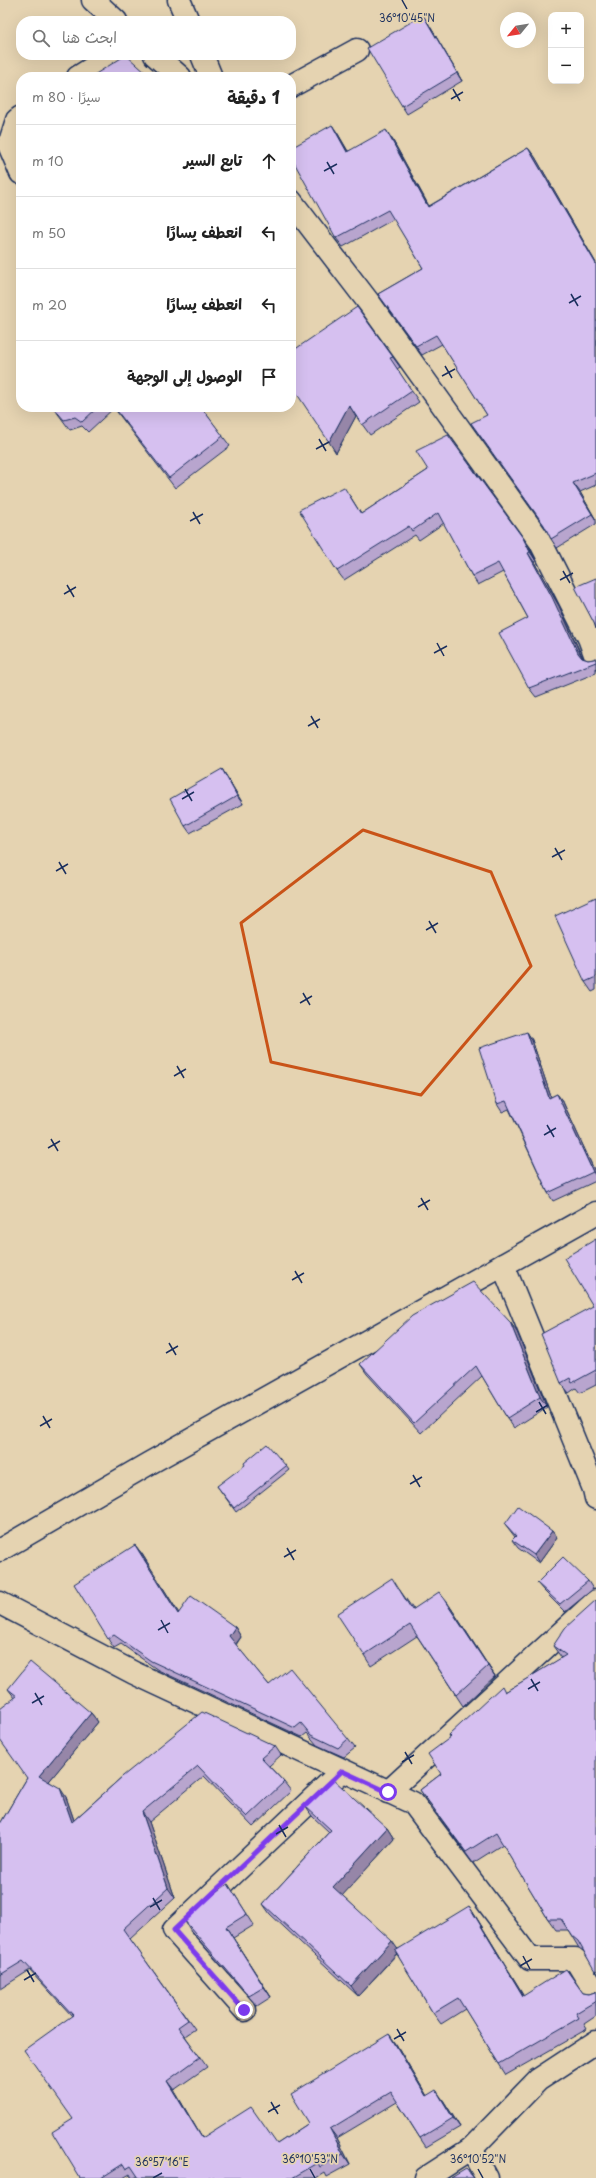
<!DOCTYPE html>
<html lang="ar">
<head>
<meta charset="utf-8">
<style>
	body { margin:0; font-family:"Playpen Sans","Playpen Sans Arabic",sans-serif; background:#f6f6f6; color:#222; direction:rtl }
	.controls { position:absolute; right:12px; top:12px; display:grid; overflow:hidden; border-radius:8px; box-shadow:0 4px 16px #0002 }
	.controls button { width:36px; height:36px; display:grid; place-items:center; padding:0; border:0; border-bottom:1px solid #e0e0e0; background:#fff; color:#222; font:20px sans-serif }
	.compass { position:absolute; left:500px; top:12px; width:36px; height:36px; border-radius:50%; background:#fff; box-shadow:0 4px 16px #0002; rotate:240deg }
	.stop { position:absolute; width:12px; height:12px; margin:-9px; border:3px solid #7c3aed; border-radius:50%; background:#fff }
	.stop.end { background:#7c3aed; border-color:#fff; box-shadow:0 1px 4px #0008 }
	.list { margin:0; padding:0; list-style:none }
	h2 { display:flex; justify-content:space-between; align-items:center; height:52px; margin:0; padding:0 16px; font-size:17px }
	h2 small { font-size:13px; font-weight:400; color:#767676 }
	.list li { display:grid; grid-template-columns:26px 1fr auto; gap:12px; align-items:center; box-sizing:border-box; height:72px; padding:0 16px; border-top:1px solid #e0e0e0 }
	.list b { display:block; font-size:15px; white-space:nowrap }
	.list em { font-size:13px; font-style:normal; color:#767676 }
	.icon { flex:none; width:22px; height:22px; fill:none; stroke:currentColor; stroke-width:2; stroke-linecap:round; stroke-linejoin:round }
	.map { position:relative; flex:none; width:596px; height:2178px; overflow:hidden; direction:ltr }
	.search { position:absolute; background:#fff; box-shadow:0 4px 16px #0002; left:16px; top:16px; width:280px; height:44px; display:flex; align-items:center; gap:10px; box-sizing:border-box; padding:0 14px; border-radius:16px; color:#767676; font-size:15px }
	.panel { position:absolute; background:#fff; box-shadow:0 4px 16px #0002; left:16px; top:72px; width:280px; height:340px; border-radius:16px; direction:rtl }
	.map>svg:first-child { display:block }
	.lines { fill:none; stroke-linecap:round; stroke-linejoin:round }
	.street-casing { stroke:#1b2f5e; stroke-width:25 }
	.secondary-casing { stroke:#1b2f5e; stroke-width:25 }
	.street { stroke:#e5d3b1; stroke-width:22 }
	.secondary { stroke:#e5d3b1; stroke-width:22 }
	.wall { fill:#b8a5ce; stroke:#1b2f5e }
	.shaded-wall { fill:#9686a8; stroke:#1b2f5e }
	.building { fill:#d6c0f0; stroke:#1b2f5e }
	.route { stroke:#7c3aed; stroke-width:5 }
	.marked { fill:none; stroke:#c95318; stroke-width:3; stroke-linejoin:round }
	.ticks { fill:none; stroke:#1b2f5e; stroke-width:1.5 }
	.ticks-label { font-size:10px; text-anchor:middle; fill:#1b2f5e; stroke:#e5d3b1; stroke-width:3.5; stroke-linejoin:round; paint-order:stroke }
</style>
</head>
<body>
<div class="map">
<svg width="596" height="2178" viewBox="0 0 596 2178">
	<rect width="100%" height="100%" fill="#e5d3b1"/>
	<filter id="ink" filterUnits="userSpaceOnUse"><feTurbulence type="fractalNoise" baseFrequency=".025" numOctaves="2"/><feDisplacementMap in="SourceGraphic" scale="8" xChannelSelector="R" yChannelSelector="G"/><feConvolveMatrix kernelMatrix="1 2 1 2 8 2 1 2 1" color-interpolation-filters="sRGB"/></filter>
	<g filter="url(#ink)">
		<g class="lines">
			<g class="street-casing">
				<g id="street">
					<path d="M93,0L116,21"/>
					<path d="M179,0L188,21"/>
					<path d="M155,55L180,77"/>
					<path d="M202,55L211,77"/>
					<path d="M78,77L113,55"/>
					<path d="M291,86L357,50"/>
					<path d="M21,117L17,120L9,145L21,173"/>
					<path d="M291,201L370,304L540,541L589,638L596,657"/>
					<path d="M503,1265L594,1489L596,1498"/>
					<path d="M0,1550L148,1464L596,1213"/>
					<path d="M0,1603L134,1673L413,1803L530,1959H575L596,1993"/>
					<path d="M388,1792L596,1601"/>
					<path d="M245,2010L174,1930L342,1771"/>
					<path d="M471,2149L487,2178"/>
				</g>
			</g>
			<g class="secondary-casing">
				<path id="secondary" d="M426,2178L471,2149L538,2080L596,2042"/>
			</g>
			<use href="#street" class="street"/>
			<use href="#secondary" class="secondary"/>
		</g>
		<g class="wall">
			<path d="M428,23L462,81L407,114L402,106Z"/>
			<path d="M147,74L149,77H95Z"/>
			<path d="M332,125L338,134L348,151L392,139L429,206L528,148L535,157L596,263V485L580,492L596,520V524L557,548L551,539L487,415L442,344L422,355L378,294L423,268L394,219L343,247L336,238Z"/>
			<path d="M357,307L400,367L397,369L419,402L370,435L356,416L336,453L294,370Z"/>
			<path d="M53,407H201L230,446L175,488L114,408L88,432L82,426L70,430Z"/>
			<path d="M428,470L529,548L536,561L534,562L559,606L583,658L588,660L594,659L596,658V673L536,697L529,688L528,618L503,572L478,585L472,576L444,523L419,540L415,535L344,580L337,571L350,496L361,514Z"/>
			<path d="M222,769L227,777L243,804L190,833L185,826Z"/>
			<path d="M596,897V990L592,992L585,982Z"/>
			<path d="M527,1032L532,1040L551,1097L557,1094L563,1102L596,1174V1181L553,1201L548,1193L509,1109L502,1112L497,1104Z"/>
			<path d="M596,1239V1385L580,1393L576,1388L569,1393L561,1383L593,1306Z"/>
			<path d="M510,1322L517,1332L547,1407L514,1428L507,1418L482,1376L421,1433L367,1374L360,1364Z"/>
			<path d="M286,1466L289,1470L236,1512L217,1486Z"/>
			<path d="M505,1524L552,1531L557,1538L539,1563L518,1548L512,1540L515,1537Z"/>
			<path d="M135,1545L142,1554L179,1614L235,1627L241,1637L236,1645L269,1685L348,1739L355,1748L344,1757L317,1745L307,1733L302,1737L158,1670L121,1644L114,1648L108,1639Z"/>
			<path d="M588,1581L593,1589L565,1612L543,1590L537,1583Z"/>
			<path d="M399,1589L413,1609L447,1602L495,1676L463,1706L417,1636L371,1666L364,1655Z"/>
			<path d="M596,1600L583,1951L579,1948L568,1930H556L548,1919L503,1844L473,1863L420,1790L441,1774L450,1737L449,1735L505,1692L562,1658L561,1657L553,1646Z"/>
			<path d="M8,1689L91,1713L98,1722L49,1781L66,1797L74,1820L123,1776L275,1746L281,1755L269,1766L284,1782L291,1791L253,1827L204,1776L149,1822L175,1898L130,1939L195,2029L185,2036L207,2067L174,2090L202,2138L277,2144L309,2123L389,2034L396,2044L427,2096L443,2100L460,2127L426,2147L420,2138L397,2102L337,2138L350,2164L326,2177L324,2173L316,2178H139L138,2176L134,2178H132L130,2174L123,2178H80L73,2119L72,2016L30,1970L0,1989V1824L27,1778L15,1698Z"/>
			<path d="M305,1806L387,1828L394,1839L342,1895L398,1949L476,1917L524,1996L583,1993L589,1994L595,1992L596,1991V2016L584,2024L587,2029L506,2075L499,2064L465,2009L441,2024L433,2013L397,1954L358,1996L270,1914L263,1904L329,1832L312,1816Z"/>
			<path d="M228,1884L254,1925L233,1938L271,1997L257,2006L191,1931L184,1920Z"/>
		</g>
		<g class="shaded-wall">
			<path d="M423,15L428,23L462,81L457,73Z"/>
			<path d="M332,125L338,134L353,161L347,152Z"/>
			<path d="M386,130L392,139L434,216L428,207Z"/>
			<path d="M528,148L535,157L596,263V264Z"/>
			<path d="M349,405L356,416L336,453L329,442Z"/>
			<path d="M573,483L580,492L596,520L592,514Z"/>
			<path d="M523,538L529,548L536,561L530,552Z"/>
			<path d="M528,553L534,562L559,606L584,662L578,653Z"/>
			<path d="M222,769L227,777L243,804L237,796Z"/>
			<path d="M527,1032L532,1040L554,1106L549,1098Z"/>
			<path d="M557,1094L563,1102L596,1174V1176L593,1172Z"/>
			<path d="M510,1322L517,1332L547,1407L540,1397Z"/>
			<path d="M552,1531L557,1538L539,1563L534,1555Z"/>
			<path d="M135,1545L142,1554L185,1623L178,1614Z"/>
			<path d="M439,1592L447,1602L495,1676L488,1666Z"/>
			<path d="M235,1627L241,1637L235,1645L229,1636Z"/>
			<path d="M91,1713L98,1722L46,1785L39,1776Z"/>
			<path d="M60,1788L66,1797L78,1832L72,1822Z"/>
			<path d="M142,1812L149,1822L175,1898L168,1888Z"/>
			<path d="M387,1828L394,1839L341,1897L333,1887Z"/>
			<path d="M469,1906L476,1917L531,2007L523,1996Z"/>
			<path d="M226,1927L233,1938L271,1997L264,1987Z"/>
			<path d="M392,1941L399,1951L358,1996L351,1986Z"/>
			<path d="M389,2034L396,2044L433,2106L426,2096Z"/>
			<path d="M167,2081L174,2090L208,2148L202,2138Z"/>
			<path d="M436,2090L443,2100L460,2127L453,2118Z"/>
			<path d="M330,2129L337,2138L350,2164L343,2154Z"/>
		</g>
		<g class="building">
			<path d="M423,15L457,73L402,106L367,48Z"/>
			<path d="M126,55L147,74L142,77H95L94,75Z"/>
			<path d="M332,125L347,152L386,130L428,207L528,148L596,264V473L573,483L592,514L551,539L544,525L471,423L487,415L436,335L416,346L378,294L423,268L388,210L336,238L291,157V148Z"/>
			<path d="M357,307L393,357L390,358L412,391L362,425L349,405L329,442L291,385V372L294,370L291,365V352Z"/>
			<path d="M53,407H98L82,422L75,417L64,420Z"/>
			<path d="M114,407H201L223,436L169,478Z"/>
			<path d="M448,435L523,538L530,552L528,553L552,597L578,653L582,658L588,660L594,659L596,658V662L529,688L499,633L528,618L498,563L472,576L438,513L412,531L409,526L337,571L299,510L344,487L361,514L428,470L416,451Z"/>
			<path d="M596,578V629L594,623L575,587Z"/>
			<path d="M222,769L237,796L185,826L170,799Z"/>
			<path d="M596,897V977L585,982L555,916Z"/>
			<path d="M527,1032L549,1098L557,1094L593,1172L548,1193L506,1101L497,1104L479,1048Z"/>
			<path d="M596,1239V1370L572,1383L570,1378L561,1383L541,1334L593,1306L564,1258Z"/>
			<path d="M473,1282L510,1322L540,1397L507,1418L476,1366L414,1423L360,1364L412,1316Z"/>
			<path d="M267,1444L286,1466L234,1508L217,1486L245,1465L244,1463Z"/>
			<path d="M518,1506L552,1531L534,1555L512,1540L516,1536L505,1524Z"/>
			<path d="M135,1545L178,1614L191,1596L235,1627L229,1636L269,1685L290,1668L348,1739L338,1748L311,1735L301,1723L295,1728L151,1661L114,1635L108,1639L74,1584Z"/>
			<path d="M563,1557L588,1581L560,1604L537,1583Z"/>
			<path d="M392,1578L412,1610L439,1592L488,1666L456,1695L410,1625L364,1655L337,1614Z"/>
			<path d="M596,1600V1973L578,1941L572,1936L561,1919H548L496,1833L466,1852L420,1790L441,1774L428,1754L451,1737L449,1735L502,1686L505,1692L566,1655L553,1646L565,1628Z"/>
			<path d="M30,1662L91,1713L39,1776L60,1788L72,1822L123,1776L202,1712L275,1746L261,1758L284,1782L247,1817L198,1766L142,1812L168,1888L123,1929L188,2020L178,2027L200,2057L167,2081L202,2138L251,2107L277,2144L309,2123L291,2094L389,2034L426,2096L436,2090L453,2118L420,2138L391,2092L330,2129L343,2154L320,2167L318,2163L292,2178H139L131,2166L126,2169L123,2164L101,2178H80L52,2132L73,2119L24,2050L73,2015L23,1961L0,1975V1824L27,1778L0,1740V1709L17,1696L8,1689Z"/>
			<path d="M333,1779L387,1828L333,1887L392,1941L351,1986L263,1904L331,1830L305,1806Z"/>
			<path d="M228,1884L247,1914L226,1927L264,1987L249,1996L184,1920L210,1896Z"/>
			<path d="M469,1906L523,1996L566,1969L583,1993L589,1994L595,1992L596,1991V2001L576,2013L579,2018L499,2064L458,1998L433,2013L395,1951Z"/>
			<path d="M466,2169L474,2178H451Z"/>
		</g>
	</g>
	<g class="lines" filter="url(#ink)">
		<path class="route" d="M244,2010L174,1930L342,1771L388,1792"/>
	</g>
	<path class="marked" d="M363,830L491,872L531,966L421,1095L271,1062L241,923Z"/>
	<path class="ticks" d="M402,0L407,9M453,89L460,101M451,99L463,92M327,162L334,174M324,171L337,164M571,294L578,306M569,303L581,296M445,366L452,378M442,376L455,369M319,439L326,451M316,449L329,442M193,512L200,524M190,521L203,514M563,571L570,583M560,580L573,573M67,585L74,597M64,594L76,587M437,643L444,656M434,653L447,646M311,716L318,728M308,726L320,719M185,789L192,801M182,799L194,792M555,848L562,860M552,857L565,850M59,862L66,874M56,871L68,864M429,921L436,933M426,930L438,923M303,993L310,1005M300,1003L312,996M177,1066L184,1078M174,1076L186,1069M547,1125L554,1137M544,1135L556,1128M51,1139L58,1151M48,1148L60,1141M421,1198L428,1210M418,1207L430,1200M295,1271L302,1283M292,1280L304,1273M169,1343L176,1355M166,1353L178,1346M539,1402L546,1414M536,1412L548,1405M43,1416L50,1428M40,1426L52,1419M413,1475L420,1487M410,1484L422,1477M287,1548L294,1560M284,1557L296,1550M161,1620L168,1633M158,1630L170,1623M531,1679L538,1691M528,1689L540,1682M35,1693L42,1705M32,1703L44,1696M405,1752L412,1764M402,1762L414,1755M279,1825L286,1837M276,1834L288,1827M153,1898L160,1910M150,1907L162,1900M523,1956L530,1969M520,1966L532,1959M27,1970L34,1982M24,1980L36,1973M397,2029L404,2041M394,2039L406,2032M271,2102L278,2114M268,2112L280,2105M310,2169L315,2178M478,2169L483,2178M153,2178L162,2173"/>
	<g class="ticks-label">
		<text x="407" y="22">36°10'45"N</text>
		<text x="310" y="2163">36°10'53"N</text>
		<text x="478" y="2163">36°10'52"N</text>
		<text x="162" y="2166">36°57'16"E</text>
	</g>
</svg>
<div class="controls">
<button>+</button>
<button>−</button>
</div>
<svg class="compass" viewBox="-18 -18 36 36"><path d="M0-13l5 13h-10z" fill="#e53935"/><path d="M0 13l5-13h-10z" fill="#767676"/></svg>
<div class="stop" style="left:388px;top:1792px"></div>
<div class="stop end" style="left:244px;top:2010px"></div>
<div class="search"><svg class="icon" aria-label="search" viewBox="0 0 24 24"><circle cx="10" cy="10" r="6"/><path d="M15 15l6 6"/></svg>ابحث هنا</div>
<section class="panel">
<h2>1 دقيقة<small>سيرًا · 80 m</small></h2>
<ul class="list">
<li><svg class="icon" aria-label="ahead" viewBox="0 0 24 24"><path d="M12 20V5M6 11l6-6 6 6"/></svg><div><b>تابع السير</b></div><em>10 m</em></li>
<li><svg class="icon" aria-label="left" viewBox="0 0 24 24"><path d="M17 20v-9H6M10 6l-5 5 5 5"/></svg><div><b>انعطف يسارًا</b></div><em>50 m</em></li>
<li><svg class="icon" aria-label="left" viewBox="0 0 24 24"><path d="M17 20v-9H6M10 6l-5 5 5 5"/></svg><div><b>انعطف يسارًا</b></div><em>20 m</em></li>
<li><svg class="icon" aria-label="arrive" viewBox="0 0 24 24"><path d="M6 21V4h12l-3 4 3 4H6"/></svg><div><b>الوصول إلى الوجهة</b></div></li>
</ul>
</section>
</div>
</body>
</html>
